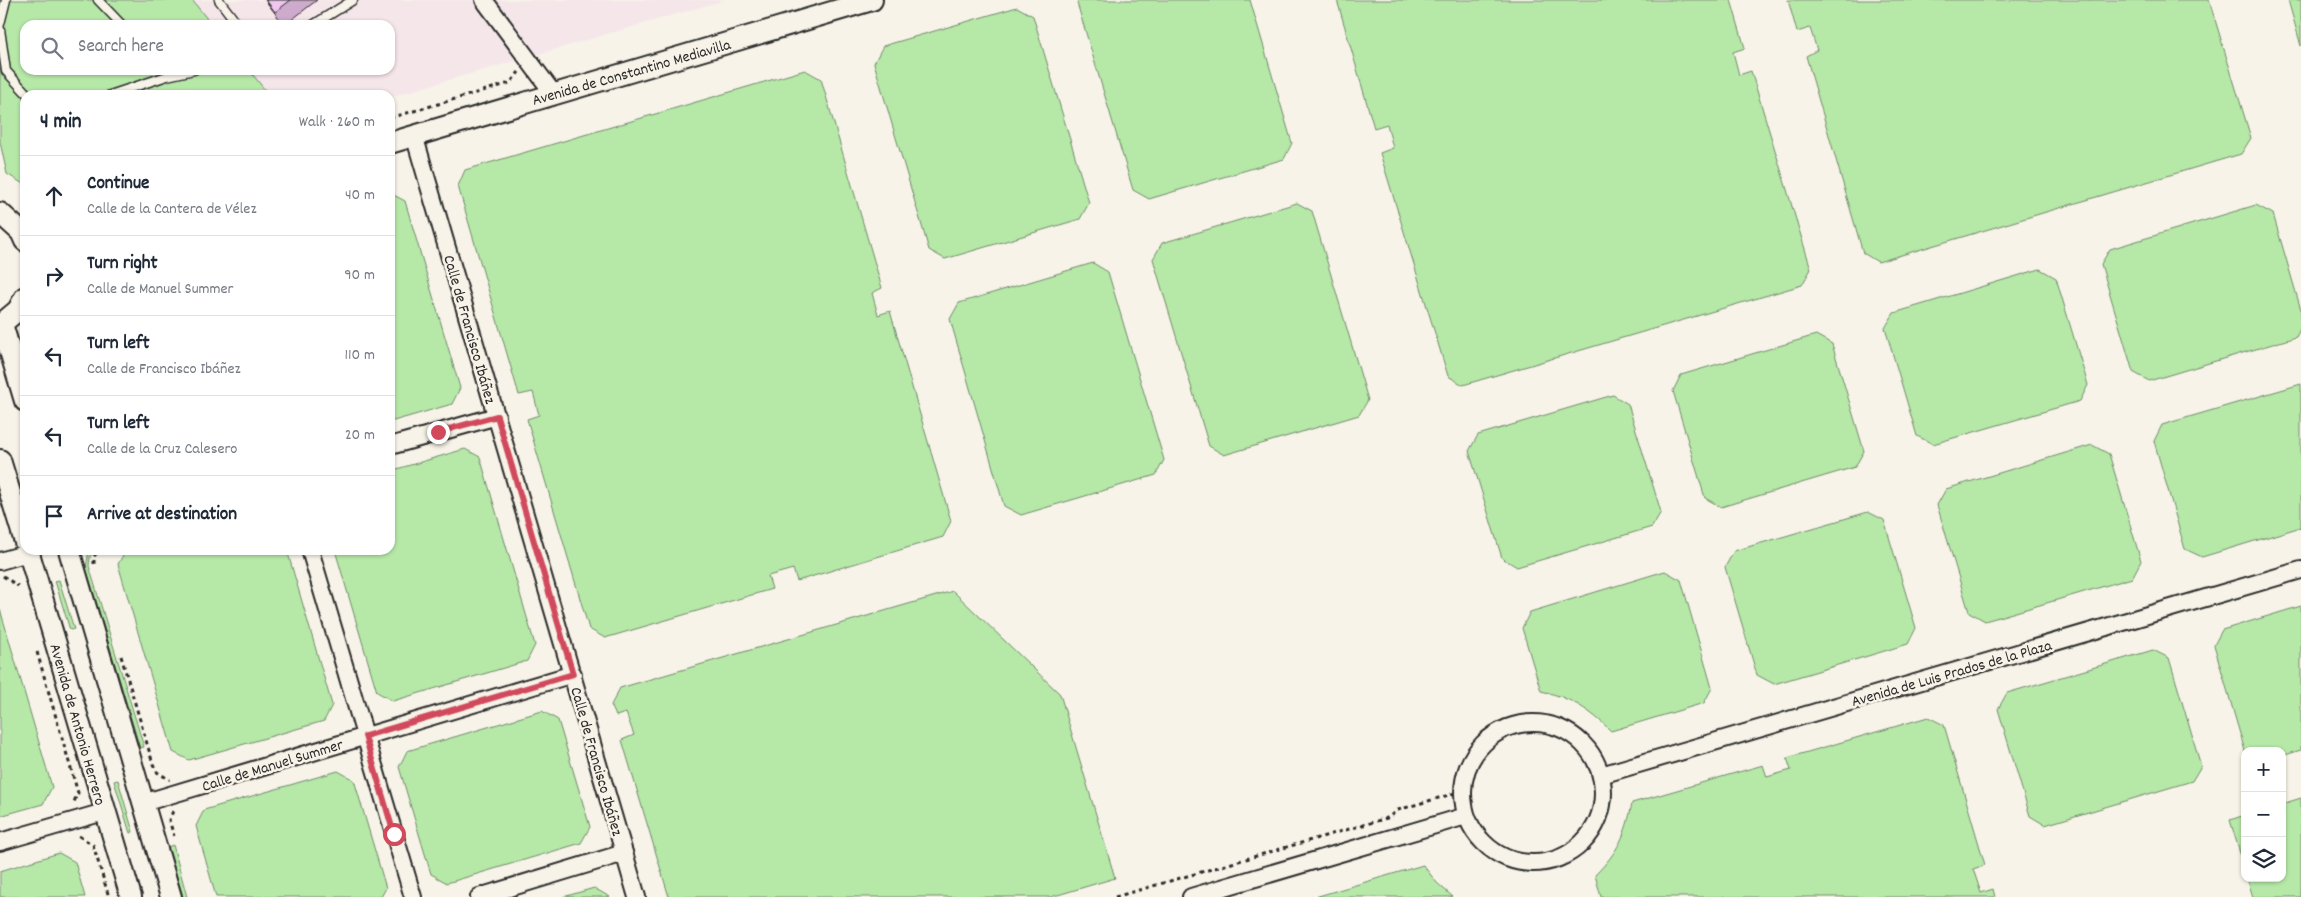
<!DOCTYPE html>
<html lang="en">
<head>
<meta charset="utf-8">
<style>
	body { margin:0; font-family:Dekko,sans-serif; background:#f2f2f3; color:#1f2937 }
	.controls { position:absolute; right:15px; bottom:15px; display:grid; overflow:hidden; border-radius:10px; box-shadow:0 1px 4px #0004 }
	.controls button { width:45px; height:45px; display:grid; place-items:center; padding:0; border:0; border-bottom:1px solid #e0e1e3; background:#fff; color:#1f2937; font:25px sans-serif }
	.stop { position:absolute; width:15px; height:15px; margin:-11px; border:4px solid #d1495b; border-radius:50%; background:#fff }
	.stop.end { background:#d1495b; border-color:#fff; box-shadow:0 1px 5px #0008 }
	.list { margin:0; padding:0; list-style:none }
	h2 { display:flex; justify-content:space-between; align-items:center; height:65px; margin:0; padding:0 20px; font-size:21px }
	h2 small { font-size:16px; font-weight:400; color:#747a83 }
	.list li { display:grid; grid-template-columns:32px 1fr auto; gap:15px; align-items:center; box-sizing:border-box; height:80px; padding:0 20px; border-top:1px solid #e0e1e3 }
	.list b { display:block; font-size:19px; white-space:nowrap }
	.list p { margin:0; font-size:16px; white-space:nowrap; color:#747a83 }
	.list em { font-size:16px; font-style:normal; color:#747a83 }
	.icon { flex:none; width:28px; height:28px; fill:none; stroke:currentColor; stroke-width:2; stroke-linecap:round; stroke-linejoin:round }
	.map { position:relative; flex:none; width:2301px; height:897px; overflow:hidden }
	.search { position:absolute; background:#fff; box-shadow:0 1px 4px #0004; left:20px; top:20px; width:375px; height:55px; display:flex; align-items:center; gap:12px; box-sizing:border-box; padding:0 18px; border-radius:15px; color:#747a83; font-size:19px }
	.panel { position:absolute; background:#fff; box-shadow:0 1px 4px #0004; left:20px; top:90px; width:375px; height:465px; border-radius:15px }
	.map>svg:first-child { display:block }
	.built { fill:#f5e6ea; fill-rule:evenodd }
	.green { fill:#b6e8a8; stroke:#708a6a }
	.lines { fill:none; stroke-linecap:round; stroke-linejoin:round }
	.service-casing { stroke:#2b2b2b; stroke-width:11 }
	.minor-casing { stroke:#2b2b2b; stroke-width:20 }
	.tertiary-casing { stroke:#2b2b2b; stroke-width:24 }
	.path { stroke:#2b2b2b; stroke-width:3; stroke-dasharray:4 4; stroke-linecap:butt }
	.service { stroke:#f7f3e8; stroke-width:8 }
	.minor { stroke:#f7f3e8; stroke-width:16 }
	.tertiary { stroke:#f7f3e8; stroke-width:20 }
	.wall { fill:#ceaacd; stroke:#2b2b2b }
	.building { fill:#f0c6ee; stroke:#2b2b2b }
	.route { stroke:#d1495b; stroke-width:6 }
	.labels { text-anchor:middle; stroke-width:5; stroke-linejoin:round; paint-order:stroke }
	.street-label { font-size:16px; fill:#2b2b2b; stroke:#f7f3e8 }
</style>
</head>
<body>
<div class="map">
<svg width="2301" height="897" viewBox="0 0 2301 897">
	<rect width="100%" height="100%" fill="#f7f3e8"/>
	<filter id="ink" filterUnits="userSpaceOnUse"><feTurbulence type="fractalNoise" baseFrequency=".02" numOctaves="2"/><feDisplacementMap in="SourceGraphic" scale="10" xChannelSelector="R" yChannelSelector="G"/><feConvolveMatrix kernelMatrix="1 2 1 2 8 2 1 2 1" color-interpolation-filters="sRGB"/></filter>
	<g filter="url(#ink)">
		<path class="built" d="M0,0H725L390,97V95H25V185L7,174L0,142ZM25,25H390V70H25Z"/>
		<g class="green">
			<path d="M0,0H192L212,25H25V70H249L269,95H25V185L7,174L0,142Z"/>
			<path d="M1079,0H1250L1292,143L1284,159L1149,199L1133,190L1077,3Z"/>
			<path d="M1337,0H1731L1745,48L1733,52L1739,75L1751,71L1811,269L1802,285L1463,385L1448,376L1380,153L1393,148L1387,124L1374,128Z"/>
			<path d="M1788,0H2209L2251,138L2241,154L1878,262L1863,253L1806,56L1817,50L1810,28L1797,32Z"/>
			<path d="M2288,0H2301V46Z"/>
			<path d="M1017,7L1033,16L1089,203L1080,219L945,259L929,250L874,63L883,46Z"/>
			<path d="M805,70L821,79L882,288L872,293L878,315L890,311L951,521L943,537L797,581L793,569L768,576L772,589L605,638L589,629L527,419L539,415L533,392L519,395L458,186L465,170Z"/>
			<path d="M390,193L405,201L460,388L452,404L390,422Z"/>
			<path d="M1297,203L1312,211L1368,400L1359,415L1224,455L1209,446L1153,259L1162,243Z"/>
			<path d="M2256,205L2273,214L2301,310V327L2296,337L2149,381L2133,372L2101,264L2110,249Z"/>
			<path d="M1093,263L1108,272L1164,460L1156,475L1021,515L1004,506L950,319L959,303Z"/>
			<path d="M2040,269L2056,278L2088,385L2080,401L1933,444L1917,436L1885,328L1894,313Z"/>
			<path d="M1816,335L1832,344L1864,451L1855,467L1721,507L1705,498L1673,391L1681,375Z"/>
			<path d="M2301,384V527L2202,557L2185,549L2154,441L2162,425Z"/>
			<path d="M1613,395L1628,404L1661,512L1652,527L1517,567L1502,558L1469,451L1478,435Z"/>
			<path d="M2092,445L2109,454L2141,561L2132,578L1985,621L1969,612L1937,505L1946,489Z"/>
			<path d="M465,449L480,457L535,645L527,661L393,701L377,692L335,550H390V471Z"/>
			<path d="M1868,512L1884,520L1916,628L1908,644L1774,684L1757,675L1725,567L1734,551Z"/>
			<path d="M89,550H93L90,557L89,566L144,747L140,748L86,568Z"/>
			<path d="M126,550H287L332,705L324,721L189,760L173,752L118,564Z"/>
			<path d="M1665,571L1681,580L1712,688L1704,703L1611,731C1590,710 1570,697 1541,691L1522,628L1530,612Z"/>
			<path d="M59,580L74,629L70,630L55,581Z"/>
			<path d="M953,591L1060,694L1115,878L1051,897H669L622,740L634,735L626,713L616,716L611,705L620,688Z"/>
			<path d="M2301,606V750L2282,756V751H2245L2214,645L2222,630Z"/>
			<path d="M0,609L52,787L43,804L0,816Z"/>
			<path d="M2153,650L2169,658L2201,766L2192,781L2045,825L2030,816L1998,709L2007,693Z"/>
			<path d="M542,711L558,720L590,827L581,843L447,883L431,874L399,767L407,751Z"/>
			<path d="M1928,717L1944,725L1985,865L1973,869L1981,893L1993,889L1995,897H1601L1595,875C1618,852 1626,835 1632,803L1763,765L1767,777L1791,770L1787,758Z"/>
			<path d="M338,771L354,780L386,888L381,897H216L196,826L204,810Z"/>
			<path d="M118,780L133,832L130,833L114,781Z"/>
			<path d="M2301,798V897H2253L2247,878H2282V804Z"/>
			<path d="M2245,815V870L2230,820Z"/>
			<path d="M173,845L187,897H183L168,847Z"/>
			<path d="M59,853L75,862L85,897H0V871Z"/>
			<path d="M1423,865L1437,883L1453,897H1315Z"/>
			<path d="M594,888L610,897H563Z"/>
		</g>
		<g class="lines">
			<g class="service-casing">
				<g id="service">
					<path d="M98,0L122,25"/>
					<path d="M219,0L238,25"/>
					<path d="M0,24L6,0"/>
					<path d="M313,25L353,0"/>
					<path d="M0,29L6,71L28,95"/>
					<path d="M110,95L167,76L194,70"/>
				</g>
			</g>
			<g class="minor-casing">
				<g id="minor">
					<path d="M484,0L553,93"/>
					<path d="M414,135L637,897"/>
					<path d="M390,446L497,416"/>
					<path d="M310,550L413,897"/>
					<path d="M0,561L28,553"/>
					<circle cx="1533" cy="793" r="70"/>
					<path d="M1601,775L2301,570"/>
					<path d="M143,803L573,674"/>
					<path d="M0,842L104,812"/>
					<path d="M479,897L624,853"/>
					<path d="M1191,897L1466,816"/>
				</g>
			</g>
			<g class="tertiary-casing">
				<g id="tertiary">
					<path d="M390,143L872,0"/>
					<path d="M0,213L21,232L25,241"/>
					<path d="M2,324L25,401"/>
					<path d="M0,325L18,310L25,297"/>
					<path d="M0,460L25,542"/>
					<path d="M28,550L131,897"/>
					<path d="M69,550L171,897"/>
				</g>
			</g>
			<g class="path">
				<path d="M390,118L510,83L519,72"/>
				<path d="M94,564V556L99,550"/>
				<path d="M3,576L18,586"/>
				<path d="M37,652L78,793L73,804"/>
				<path d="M121,656L153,764L157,772L170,780"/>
				<path d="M173,811L169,820L174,836"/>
				<path d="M79,836L93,845L109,897"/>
				<path d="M1115,897L1387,818L1398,810L1462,791"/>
			</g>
			<use href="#service" class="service"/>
			<use href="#minor" class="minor"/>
			<use href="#tertiary" class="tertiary"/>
		</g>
		<path class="wall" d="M265,0H317L285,25H284Z"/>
		<path class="building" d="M266,0H291L275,12Z"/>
	</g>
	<g class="lines" filter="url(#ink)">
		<path class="route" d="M394,834L365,736L573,674L497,416L438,432"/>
	</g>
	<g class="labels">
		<g class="street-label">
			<text transform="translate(631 71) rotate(-16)" y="6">Avenida de Constantino Mediavilla</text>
			<text transform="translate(471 329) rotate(74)" y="6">Calle de Francisco Ibáñez</text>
			<text transform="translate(1951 672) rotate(-16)" y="6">Avenida de Luis Prados de la Plaza</text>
			<text transform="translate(79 724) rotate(74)" y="6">Avenida de Antonio Herrero</text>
			<text transform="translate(598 761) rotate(74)" y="6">Calle de Francisco Ibáñez</text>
			<text transform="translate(272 764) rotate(-17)" y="6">Calle de Manuel Summer</text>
		</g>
	</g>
</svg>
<div class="controls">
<button>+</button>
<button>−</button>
<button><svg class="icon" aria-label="layers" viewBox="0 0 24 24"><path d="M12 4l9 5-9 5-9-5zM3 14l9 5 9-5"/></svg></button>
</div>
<div class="stop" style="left:394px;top:834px"></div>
<div class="stop end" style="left:438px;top:432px"></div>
<div class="search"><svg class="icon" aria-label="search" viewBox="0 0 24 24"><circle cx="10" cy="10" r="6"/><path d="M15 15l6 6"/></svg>Search here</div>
<section class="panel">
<h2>4 min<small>Walk · 260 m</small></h2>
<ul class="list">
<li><svg class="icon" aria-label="ahead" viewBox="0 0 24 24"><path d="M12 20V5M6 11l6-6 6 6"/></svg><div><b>Continue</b><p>Calle de la Cantera de Vélez</p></div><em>40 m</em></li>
<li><svg class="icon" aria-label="right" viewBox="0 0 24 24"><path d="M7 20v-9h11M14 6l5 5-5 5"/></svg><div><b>Turn right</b><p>Calle de Manuel Summer</p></div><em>90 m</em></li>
<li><svg class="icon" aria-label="left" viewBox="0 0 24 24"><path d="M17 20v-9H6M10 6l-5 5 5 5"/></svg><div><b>Turn left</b><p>Calle de Francisco Ibáñez</p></div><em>110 m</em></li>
<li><svg class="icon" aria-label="left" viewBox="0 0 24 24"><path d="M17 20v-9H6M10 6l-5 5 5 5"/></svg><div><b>Turn left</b><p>Calle de la Cruz Calesero</p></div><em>20 m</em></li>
<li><svg class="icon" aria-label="arrive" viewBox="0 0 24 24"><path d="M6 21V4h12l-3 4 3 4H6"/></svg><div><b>Arrive at destination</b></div></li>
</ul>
</section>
</div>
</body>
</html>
